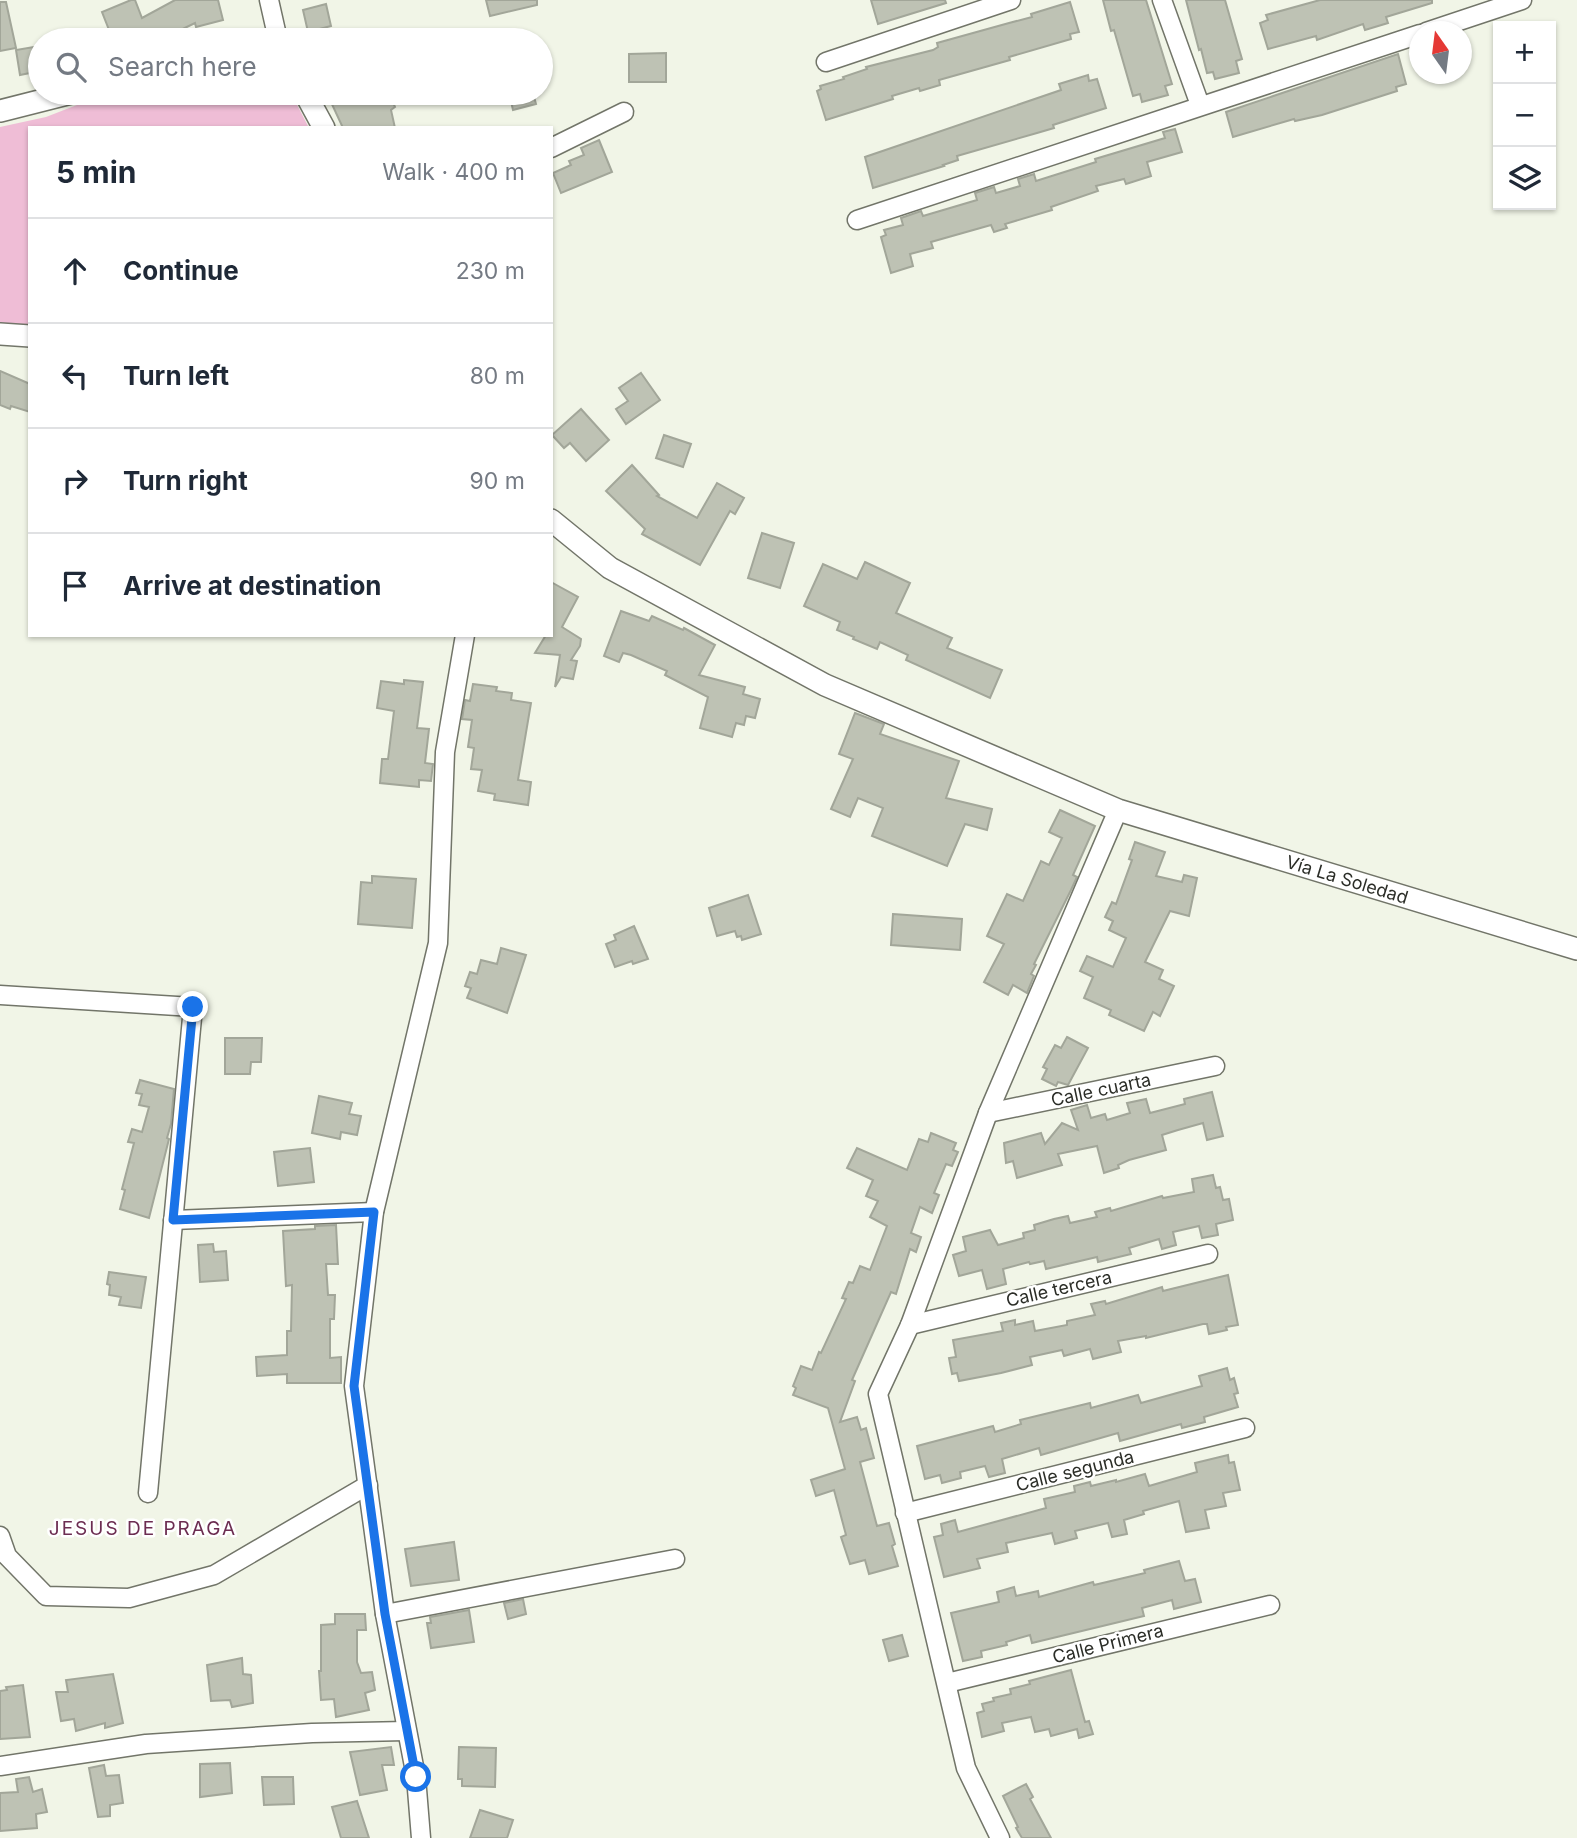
<!DOCTYPE html>
<html lang="en">
<head>
<meta charset="utf-8">
<style>
	body { margin:0; font-family:Inter,sans-serif; background:#f2f2f3; color:#1f2937 }
	.controls { position:absolute; right:21px; top:21px; display:grid; overflow:hidden; border-radius:0px; box-shadow:0 2px 5px #0004 }
	.controls button { width:63px; height:63px; display:grid; place-items:center; padding:0; border:0; border-bottom:2px solid #e0e1e3; background:#fff; color:#1f2937; font:35px sans-serif }
	.compass { position:absolute; left:1409px; top:21px; width:63px; height:63px; border-radius:50%; background:#fff; box-shadow:0 2px 5px #0004; rotate:346deg }
	.stop { position:absolute; width:21px; height:21px; margin:-16px; border:5px solid #1a73e8; border-radius:50%; background:#fff }
	.stop.end { background:#1a73e8; border-color:#fff; box-shadow:0 2px 7px #0008 }
	.list { margin:0; padding:0; list-style:none }
	h2 { display:flex; justify-content:space-between; align-items:center; height:91px; margin:0; padding:0 28px; font-size:30px }
	h2 small { font-size:23px; font-weight:400; color:#747a83 }
	.list li { display:grid; grid-template-columns:46px 1fr auto; gap:21px; align-items:center; box-sizing:border-box; height:105px; padding:0 28px; border-top:2px solid #e0e1e3 }
	.list b { display:block; font-size:26px; white-space:nowrap }
	.list em { font-size:23px; font-style:normal; color:#747a83 }
	.icon { flex:none; width:38px; height:38px; fill:none; stroke:currentColor; stroke-width:2; stroke-linecap:round; stroke-linejoin:round }
	.map { position:relative; flex:none; width:1577px; height:1838px; overflow:hidden }
	.search { position:absolute; background:#fff; box-shadow:0 2px 5px #0004; left:28px; top:28px; width:525px; height:77px; display:flex; align-items:center; gap:18px; box-sizing:border-box; padding:0 24px; border-radius:38px; color:#747a83; font-size:26px }
	.panel { position:absolute; background:#fff; box-shadow:0 2px 5px #0004; left:28px; top:126px; width:525px; height:511px; border-radius:0px }
	.map>svg:first-child { display:block }
	.green { fill:#efbdd6 }
	.building { fill:#bec2b4; stroke:#a2a699; stroke-width:2 }
	.lines { fill:none; stroke-linecap:round; stroke-linejoin:round }
	.minor-casing { stroke:#727569; stroke-width:21 }
	.tertiary-casing { stroke:#727569; stroke-width:24 }
	.minor { stroke:#fff; stroke-width:18 }
	.tertiary { stroke:#fff; stroke-width:21 }
	.route { stroke:#1a73e8; stroke-width:9 }
	.labels { text-anchor:middle; stroke-width:5; stroke-linejoin:round; paint-order:stroke }
	.street-label { font-size:18px; fill:#2b2d27; stroke:#fff }
	.neighbourhood-label { font-size:19px; letter-spacing:2px; fill:#6c2d51; stroke:#fff }
</style>
</head>
<body>
<div class="map">
<svg width="1577" height="1838" viewBox="0 0 1577 1838">
	<rect width="100%" height="100%" fill="#f1f5e7"/>
	<path class="green" d="M108,93H291L309,128H30V325L0,324V127L46,117Z"/>
	<g class="building">
		<path d="M131,0H135L142,18L175,0H218L223,20L196,27L195,23L160,40H113L102,12Z"/>
		<path d="M486,0H537V5L490,16Z"/>
		<path d="M871,0H945L946,3L878,24Z"/>
		<path d="M1103,0H1146L1172,84L1165,86L1168,95L1142,102L1140,94L1133,96L1114,30L1111,31Z"/>
		<path d="M1186,0H1225L1242,59L1236,61L1239,73L1215,79L1213,72L1207,73L1201,49L1199,50Z"/>
		<path d="M1320,0H1432V3L1386,17L1388,23L1365,30L1363,24L1317,40L1316,36L1268,49L1260,23L1268,20L1266,15Z"/>
		<path d="M0,2H6L16,48L0,51Z"/>
		<path d="M1070,2L1079,32L1070,34L1071,39L1009,57L1010,60L939,80L940,85L920,91L919,88L892,96L893,99L826,120L817,91L821,89L820,86L844,79L843,77L867,69L866,67L933,50L938,47L937,43L1009,23L1032,17L1031,14Z"/>
		<path d="M326,4L331,26L308,32L303,10Z"/>
		<path d="M40,46V71L20,75L16,50Z"/>
		<path d="M666,53V82H629V54Z"/>
		<path d="M1398,54L1406,84L1396,87L1397,91L1322,115L1295,121L1294,119L1233,137L1226,112Z"/>
		<path d="M1088,75L1089,81L1097,79L1106,108L1053,125L1054,128L1037,133L957,156L958,160L943,165L944,166L873,188L865,157L1061,90L1059,84Z"/>
		<path d="M345,93H389L395,107L391,110L395,128H343L330,100Z"/>
		<path d="M509,93H533L536,104L513,110Z"/>
		<path d="M1175,129L1182,152L1147,162L1151,176L1126,184L1124,179L1096,186L1098,191L1051,207L1052,210L1005,224L1007,228L994,232L991,225L931,242L933,248L910,254L913,266L891,273L881,237L886,235L884,230L903,225L901,218L921,211L923,216L977,200L975,193L994,187L996,193L1020,186L1018,179L1034,174L1036,181L1096,162L1095,159L1165,138L1163,132Z"/>
		<path d="M599,140L612,172L561,193L553,173L571,165L569,161L584,155L581,148Z"/>
		<path d="M0,371L30,384V412L11,406L10,409L0,405Z"/>
		<path d="M641,373L660,400L626,424L616,409L628,401L619,388Z"/>
		<path d="M581,409L609,440L586,461L570,443L564,448L552,435Z"/>
		<path d="M664,435L691,444L683,467L656,458Z"/>
		<path d="M632,465L659,495L657,496L697,518L717,483L744,498L735,514L730,511L700,565L642,534L645,529L606,491Z"/>
		<path d="M762,533L794,543L780,588L748,578Z"/>
		<path d="M865,562L910,583L896,613L952,638L947,648L1002,670L990,698L906,660L908,655L880,642L877,649L853,639L854,637L837,630L840,622L804,606L823,564L857,579Z"/>
		<path d="M551,582L578,597L562,627L581,639L580,646L571,660L577,661L573,679L561,677L555,687L560,655L535,653L546,635H551Z"/>
		<path d="M621,611L649,621L652,616L683,630L684,628L715,645L699,675L745,687L743,694L760,699L755,718L746,716L744,725L736,723L732,737L700,728L708,697L665,675L667,671L631,655L623,653L619,662L604,656Z"/>
		<path d="M404,680L423,682L417,728L429,729L425,763L433,764L431,781L419,780V787L380,783L382,759H388L394,711L377,708L381,681L404,684Z"/>
		<path d="M473,684L497,687L496,691L512,693L511,700L531,703L518,780L531,782L528,805L494,800L495,794L478,791L482,770L471,769L474,748L468,747L472,720L462,719L465,700L470,701Z"/>
		<path d="M855,713L884,724L880,734L959,761L946,798L992,809L987,830L965,824L947,866L872,836L883,808L858,798L850,817L831,809L853,759L839,754Z"/>
		<path d="M1060,810L1095,826L1073,875L1077,877L1071,890L1034,964L1036,965L1031,974L1034,976L1027,993L1013,985L1008,995L984,982L1004,944L987,936L1007,894L1023,901L1041,861L1049,865L1062,838L1049,832Z"/>
		<path d="M1135,842L1165,852L1156,876L1182,882L1184,875L1197,878L1189,916L1170,911L1145,962L1163,970L1159,979L1174,986L1160,1016L1153,1012L1144,1031L1109,1015L1111,1010L1084,998L1093,977L1080,971L1087,956L1113,967L1126,938L1109,930L1113,921L1105,917L1112,902L1116,904L1132,860L1129,859Z"/>
		<path d="M372,876L416,879L412,928L358,924L361,882L372,883Z"/>
		<path d="M748,895L761,934L742,940L741,936L737,937L735,931L717,936L709,908Z"/>
		<path d="M893,914L962,919L960,950L891,945Z"/>
		<path d="M634,926L648,959L633,964L632,961L615,967L606,944L616,940L614,935Z"/>
		<path d="M501,948L526,955L507,1013L467,998L471,988L465,986L470,972L477,974L481,960L497,964Z"/>
		<path d="M1067,1037L1088,1048L1068,1085L1058,1082L1056,1086L1042,1079L1047,1069L1043,1067L1055,1045L1061,1048Z"/>
		<path d="M225,1038H262L261,1062H251L250,1074H225Z"/>
		<path d="M140,1080L174,1089L171,1124L167,1138L169,1139L149,1218L120,1209L125,1190L122,1189L134,1143L128,1142L132,1129L142,1132L149,1107L139,1105L142,1094L136,1093Z"/>
		<path d="M1212,1092L1223,1136L1207,1140L1203,1123L1178,1130L1162,1135L1166,1150L1129,1160L1118,1165L1119,1168L1104,1173L1097,1146L1058,1154L1062,1165L1017,1178L1013,1161L1006,1163L1004,1143L1041,1133L1045,1144L1062,1123L1078,1130L1071,1110L1087,1105L1091,1118L1105,1114L1107,1120L1130,1113L1127,1103L1146,1099L1150,1113L1185,1104L1184,1099Z"/>
		<path d="M319,1096L352,1103L349,1114L361,1116L357,1135L341,1132L340,1139L312,1133Z"/>
		<path d="M931,1133L956,1143L953,1150L958,1152L952,1166L946,1164L934,1193L939,1195L932,1213L920,1207L911,1233L921,1237L916,1252L910,1249L896,1294L891,1292L852,1380L855,1381L840,1422L857,1417L861,1430L866,1428L874,1458L860,1462L877,1526L889,1523L895,1544L892,1546L898,1566L869,1574L865,1560L850,1564L841,1537L846,1535L834,1490L816,1496L811,1480L845,1469L828,1408L793,1395L796,1388L793,1386L801,1366L812,1370L819,1352L821,1353L846,1299L842,1298L849,1282L853,1283L860,1266L870,1270L887,1226L870,1217L878,1201L866,1196L873,1180L847,1168L857,1148L907,1170L919,1139L928,1142Z"/>
		<path d="M310,1148L314,1182L278,1186L274,1152Z"/>
		<path d="M1213,1175L1216,1188L1220,1187L1223,1200L1229,1199L1233,1220L1216,1224L1218,1235L1202,1238L1199,1226L1173,1232L1176,1245L1162,1249L1159,1239L1129,1248L1131,1254L1098,1262L1097,1257L1046,1269L1044,1261L1030,1264L1029,1262L1003,1269L1006,1284L987,1289L982,1270L959,1276L953,1255L966,1251L963,1237L990,1230L998,1245L1024,1238L1023,1233L1035,1230L1034,1225L1054,1219L1068,1216L1070,1223L1097,1217L1095,1212L1110,1208L1111,1211L1162,1196L1163,1198L1194,1192L1192,1179Z"/>
		<path d="M336,1225L338,1264H326L328,1295H335L334,1319H330V1358L341,1357V1383H287V1374L257,1376L256,1357L287,1355V1331H291L292,1285L286,1286L283,1231L315,1229V1226Z"/>
		<path d="M213,1244L214,1252L226,1251L228,1280L200,1282L198,1245Z"/>
		<path d="M109,1272L146,1277L141,1308L119,1305L121,1297L109,1295L110,1285L107,1284Z"/>
		<path d="M1228,1275L1238,1325L1226,1327L1227,1330L1209,1334L1207,1324H1203L1146,1338V1336L1118,1341L1121,1352L1093,1359L1090,1349L1064,1356L1062,1350L1030,1357L1032,1365L1001,1373L959,1381L957,1373L952,1374L949,1358L956,1357L953,1340L1003,1331L1001,1323L1015,1320V1325L1033,1321L1035,1331L1067,1325V1321L1095,1315L1091,1304L1105,1301L1106,1304L1162,1287L1163,1291Z"/>
		<path d="M1227,1368L1230,1380L1234,1378L1238,1393L1234,1394L1238,1407L1204,1417L1205,1422L1182,1428L1181,1424L1120,1441L1118,1433L1041,1455L1039,1448L1002,1459L1005,1473L989,1477L985,1466L960,1472L961,1478L942,1483L940,1475L925,1479L917,1446L993,1426L995,1432L1021,1424L1020,1420L1090,1403L1091,1408L1138,1395L1141,1403L1202,1386L1199,1376Z"/>
		<path d="M1228,1455L1229,1463L1234,1462L1240,1490L1223,1493L1226,1506L1205,1510L1209,1528L1186,1532L1179,1501L1143,1511L1144,1514L1124,1520L1127,1534L1112,1537L1108,1523L1075,1531L1077,1538L1055,1544L1052,1533L1006,1543L1008,1552L977,1559L980,1568L944,1577L934,1537L943,1535L941,1524L955,1520L958,1532L1046,1508L1044,1499L1075,1492L1074,1486L1090,1482L1091,1486L1116,1480V1482L1145,1474L1149,1486L1197,1472L1195,1463Z"/>
		<path d="M454,1542L459,1580L411,1586L405,1549Z"/>
		<path d="M1179,1561L1185,1581L1195,1579L1201,1602L1174,1609L1172,1600L1142,1608L1144,1616L1032,1643L1030,1635L1006,1642L1007,1645L981,1651L982,1657L963,1661L951,1613L999,1602L997,1592L1014,1587L1016,1596L1038,1591L1039,1597L1093,1582L1094,1585L1145,1573L1144,1570Z"/>
		<path d="M523,1599L526,1614L508,1619L504,1603Z"/>
		<path d="M469,1610L474,1642L431,1648L427,1623H431L430,1617Z"/>
		<path d="M335,1614H365L366,1630H357V1662L361,1673L372,1672L375,1690L365,1693L369,1710L336,1717L334,1699L321,1700L319,1671H321V1625L335,1624Z"/>
		<path d="M902,1635L908,1656L889,1661L883,1640Z"/>
		<path d="M242,1658L243,1674L251,1675L253,1703L232,1707L230,1700L211,1701L207,1665Z"/>
		<path d="M1071,1670L1085,1722L1089,1721L1093,1734L1079,1738L1077,1729L1051,1736L1049,1729L1035,1732L1031,1717L1002,1723L1004,1731L982,1737L977,1713L984,1711L982,1704L994,1701L993,1698L1011,1694L1010,1689L1030,1684L1029,1681Z"/>
		<path d="M113,1674L123,1723L105,1728V1723L76,1731L74,1719L61,1721L56,1692H68L66,1680Z"/>
		<path d="M23,1685L30,1737L0,1739V1691L7,1690L6,1687Z"/>
		<path d="M391,1747L394,1765H382L387,1790L360,1795L350,1752Z"/>
		<path d="M459,1747L496,1748L495,1787L462,1786V1779H458Z"/>
		<path d="M230,1763L232,1793L200,1797V1764Z"/>
		<path d="M104,1765L106,1776L119,1775L123,1803L110,1805V1816L98,1817L89,1768Z"/>
		<path d="M29,1777L33,1792L42,1789L47,1812L36,1814L37,1828L0,1831V1793L18,1792L16,1779Z"/>
		<path d="M262,1777H293L294,1804L264,1805Z"/>
		<path d="M1026,1784L1033,1797L1030,1799L1051,1838H1022L1016,1828L1018,1827L1003,1796Z"/>
		<path d="M357,1801L369,1838H341L332,1807Z"/>
		<path d="M480,1810L513,1820L507,1838H470Z"/>
	</g>
	<g class="lines">
		<g class="minor-casing">
			<g id="minor">
				<path d="M269,0L278,40"/>
				<path d="M1162,0L1200,105"/>
				<path d="M1426,32L1522,0"/>
				<path d="M826,62L1011,0"/>
				<path d="M551,148L624,112"/>
				<path d="M857,220L1420,34"/>
				<path d="M0,995L193,1007L148,1493"/>
				<path d="M988,1113L1215,1066"/>
				<path d="M173,1220L374,1212"/>
				<path d="M910,1325L1208,1254"/>
				<path d="M905,1513L1245,1428"/>
				<path d="M0,1536L7,1556L46,1596L129,1598L214,1575L368,1485"/>
				<path d="M385,1614L675,1559"/>
				<path d="M947,1683L1270,1605"/>
				<path d="M0,1766L146,1744L312,1733L406,1731"/>
				<path d="M421,1838L416,1777L385,1614L354,1386L374,1212L438,943L445,752L465,635"/>
				<path d="M1000,1838L966,1768L878,1394L910,1325L988,1113L1118,810"/>
			</g>
		</g>
		<g class="tertiary-casing">
			<g id="tertiary">
				<path d="M305,93L324,128"/>
				<path d="M0,111L71,93"/>
				<path d="M0,334L30,336"/>
				<path d="M551,520L610,568L825,685L1118,810L1577,949"/>
			</g>
		</g>
		<use href="#minor" class="minor"/>
		<use href="#tertiary" class="tertiary"/>
	</g>
	<g class="lines">
		<path class="route" d="M193,1007L173,1220L374,1212L354,1386L385,1614L416,1777"/>
	</g>
	<g class="labels">
		<g class="street-label">
			<text transform="translate(1347 880) rotate(17)" y="6">Vía La Soledad</text>
			<text transform="translate(1101 1090) rotate(-12)" y="6">Calle cuarta</text>
			<text transform="translate(1059 1289) rotate(-13)" y="6">Calle tercera</text>
			<text transform="translate(1075 1471) rotate(-14)" y="6">Calle segunda</text>
			<text transform="translate(1108 1644) rotate(-14)" y="6">Calle Primera</text>
		</g>
		<g class="neighbourhood-label">
			<text x="143" y="1535">JESUS DE PRAGA</text>
		</g>
	</g>
</svg>
<div class="controls">
<button>+</button>
<button>−</button>
<button><svg class="icon" aria-label="layers" viewBox="0 0 24 24"><path d="M12 4l9 5-9 5-9-5zM3 14l9 5 9-5"/></svg></button>
</div>
<svg class="compass" viewBox="-18 -18 36 36"><path d="M0-13l5 13h-10z" fill="#e53935"/><path d="M0 13l5-13h-10z" fill="#747a83"/></svg>
<div class="stop" style="left:416px;top:1777px"></div>
<div class="stop end" style="left:193px;top:1007px"></div>
<div class="search"><svg class="icon" aria-label="search" viewBox="0 0 24 24"><circle cx="10" cy="10" r="6"/><path d="M15 15l6 6"/></svg>Search here</div>
<section class="panel">
<h2>5 min<small>Walk · 400 m</small></h2>
<ul class="list">
<li><svg class="icon" aria-label="ahead" viewBox="0 0 24 24"><path d="M12 20V5M6 11l6-6 6 6"/></svg><div><b>Continue</b></div><em>230 m</em></li>
<li><svg class="icon" aria-label="left" viewBox="0 0 24 24"><path d="M17 20v-9H6M10 6l-5 5 5 5"/></svg><div><b>Turn left</b></div><em>80 m</em></li>
<li><svg class="icon" aria-label="right" viewBox="0 0 24 24"><path d="M7 20v-9h11M14 6l5 5-5 5"/></svg><div><b>Turn right</b></div><em>90 m</em></li>
<li><svg class="icon" aria-label="arrive" viewBox="0 0 24 24"><path d="M6 21V4h12l-3 4 3 4H6"/></svg><div><b>Arrive at destination</b></div></li>
</ul>
</section>
</div>
</body>
</html>
